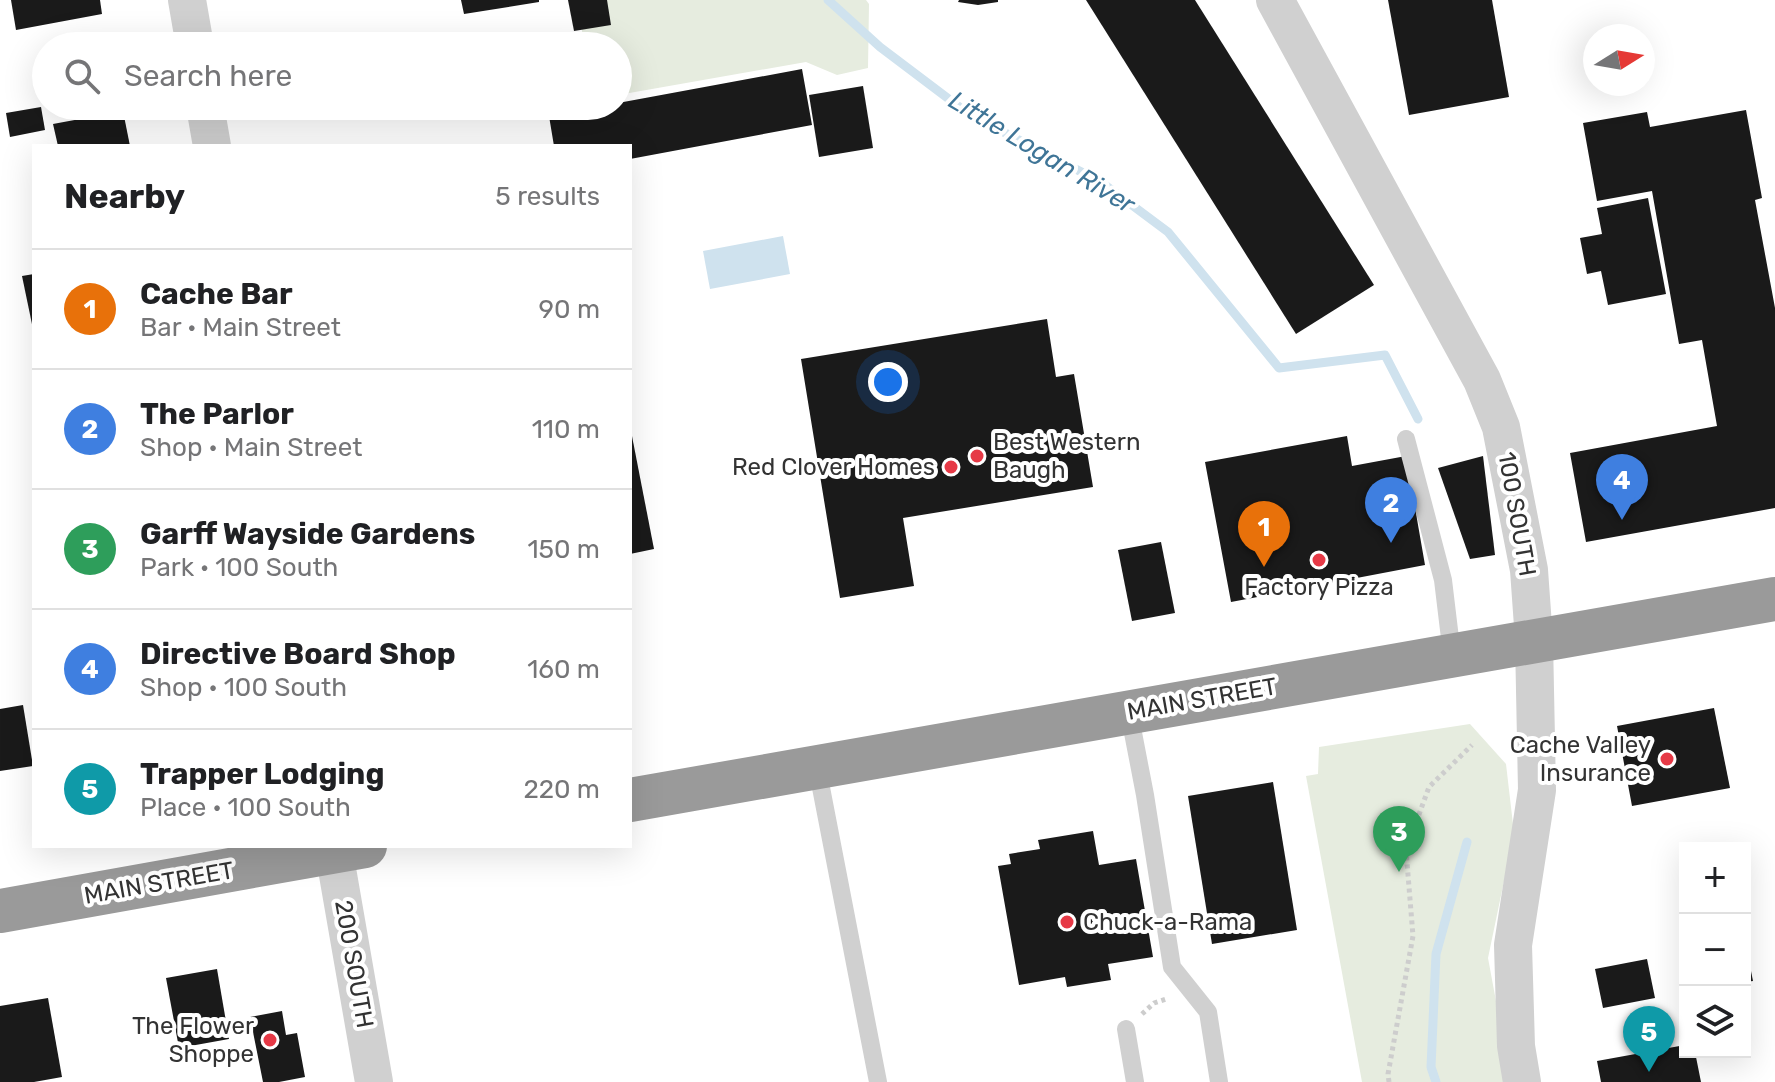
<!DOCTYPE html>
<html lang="en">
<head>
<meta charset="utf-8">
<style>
	body { margin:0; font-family:Rubik,sans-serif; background:#f2f2f2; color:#202124 }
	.controls { position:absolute; right:24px; bottom:24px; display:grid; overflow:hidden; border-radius:0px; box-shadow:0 8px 32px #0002 }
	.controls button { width:72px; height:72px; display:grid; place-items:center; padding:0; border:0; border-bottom:2px solid #e0e0e0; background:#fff; color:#202124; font:40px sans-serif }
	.compass { position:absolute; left:1583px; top:24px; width:72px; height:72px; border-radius:50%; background:#fff; box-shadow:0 8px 32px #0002; rotate:79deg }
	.you { position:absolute; left:888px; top:382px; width:28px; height:28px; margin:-20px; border:6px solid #fff; border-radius:50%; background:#1a73e8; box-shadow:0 0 0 12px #1a73e833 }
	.badge { display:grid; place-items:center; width:52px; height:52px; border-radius:50%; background:#e63946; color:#fff; font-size:26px; font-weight:700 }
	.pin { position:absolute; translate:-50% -66px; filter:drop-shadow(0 2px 4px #0008) }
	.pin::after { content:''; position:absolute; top:42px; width:28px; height:24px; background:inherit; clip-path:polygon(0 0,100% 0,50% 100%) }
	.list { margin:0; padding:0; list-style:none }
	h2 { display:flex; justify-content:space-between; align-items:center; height:104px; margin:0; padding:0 32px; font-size:34px }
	h2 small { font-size:26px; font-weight:400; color:#757577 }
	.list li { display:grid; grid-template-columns:52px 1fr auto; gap:24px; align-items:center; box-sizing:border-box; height:120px; padding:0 32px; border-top:2px solid #e0e0e0 }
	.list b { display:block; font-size:30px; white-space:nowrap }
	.list p { margin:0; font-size:26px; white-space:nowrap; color:#757577 }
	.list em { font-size:26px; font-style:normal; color:#757577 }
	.icon { flex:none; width:44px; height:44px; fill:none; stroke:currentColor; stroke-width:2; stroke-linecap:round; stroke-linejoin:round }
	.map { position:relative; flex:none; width:1775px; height:1082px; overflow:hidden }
	.search { position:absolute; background:#fff; box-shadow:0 8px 32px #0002; left:32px; top:32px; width:600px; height:88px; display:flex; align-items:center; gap:20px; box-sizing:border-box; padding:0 28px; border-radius:44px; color:#757577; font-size:30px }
	.panel { position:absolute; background:#fff; box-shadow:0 8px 32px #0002; left:32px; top:144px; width:600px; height:704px; border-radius:0px }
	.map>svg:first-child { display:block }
	.green { fill:#e6ecdf }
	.water { fill:#cfe2ee }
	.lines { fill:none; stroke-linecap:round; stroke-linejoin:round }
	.stream { stroke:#cfe2ee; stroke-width:9 }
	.building { fill:#1a1a1a }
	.path { stroke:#cdcdcd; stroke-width:5; stroke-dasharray:4 4; stroke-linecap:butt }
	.lane { stroke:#d0d0d0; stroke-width:18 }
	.street { stroke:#d0d0d0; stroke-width:38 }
	.highway { stroke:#9a9a9a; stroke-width:44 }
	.poi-dot { fill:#e63946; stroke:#fff; stroke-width:3 }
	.labels { text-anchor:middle; stroke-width:8; stroke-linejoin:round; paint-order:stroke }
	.poi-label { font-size:24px; fill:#333; stroke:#fff; text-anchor:end }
	.street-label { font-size:24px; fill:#333; stroke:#fff }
	.water-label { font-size:26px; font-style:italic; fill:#3f7597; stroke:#fff }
</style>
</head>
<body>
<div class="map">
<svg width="1775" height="1082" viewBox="0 0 1775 1082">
	<rect width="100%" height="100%" fill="#fff"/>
	<g class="green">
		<path d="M580,0H866L869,4L868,68L837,75L806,62L618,95V46H583Z"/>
		<path d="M1470,724L1506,764L1514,833L1488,958L1511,1082H1362L1306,776L1318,774L1319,747Z"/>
	</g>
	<path class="water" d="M783,236L790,274L710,289L703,251Z"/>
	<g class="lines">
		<g class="stream">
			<path d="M828,0L880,47L970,115L1101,182L1168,232L1279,368L1385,355L1418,419"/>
			<path d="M1436,1082L1431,1067L1436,954L1467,842"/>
		</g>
	</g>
	<g class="building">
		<path d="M11,0H100L102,14L16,30Z"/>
		<path d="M461,0H539V2L464,14Z"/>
		<path d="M568,0H607L611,25L574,31Z"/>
		<path d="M959,0H998V2L978,5L958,2Z"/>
		<path d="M1086,0H1195L1374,285L1296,334Z"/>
		<path d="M1388,0H1492L1509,97L1409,115Z"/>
		<path d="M120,39L121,46H84V44Z"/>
		<path d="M802,69L812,125L630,159V146H554L549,116L604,106H618V103Z"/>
		<path d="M863,86L873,148L819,157L809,95Z"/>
		<path d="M41,107L45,130L10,137L6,113Z"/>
		<path d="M1746,110L1762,198L1755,200L1775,308V508L1586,542L1570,453L1717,426L1702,340L1679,344L1652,191L1597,201L1583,123L1647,112L1650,127Z"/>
		<path d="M123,111L130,146H58L53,124Z"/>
		<path d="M1648,198L1666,294L1608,305L1601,271L1587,274L1580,238L1602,234L1597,208Z"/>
		<path d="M34,274V329H33L22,276Z"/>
		<path d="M1047,319L1056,377L1074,374L1093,487L903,518L914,586L840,598L801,359Z"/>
		<path d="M630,431H631L654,549L630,554Z"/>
		<path d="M1347,436L1352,466L1406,456L1425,565L1231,602L1205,462Z"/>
		<path d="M1483,456L1495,555L1470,559L1438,468Z"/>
		<path d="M1161,542L1175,613L1132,621L1118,550Z"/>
		<path d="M23,705L33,766L0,771V709Z"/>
		<path d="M1714,708L1730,788L1632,806L1617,726Z"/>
		<path d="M1273,782L1297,930L1212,944L1188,796Z"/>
		<path d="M1093,831L1099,865L1136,859L1153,957L1108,964L1111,980L1067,987L1065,977L1019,985L998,866L1011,864L1009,854L1040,849L1038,840Z"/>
		<path d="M1745,946H1746L1753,981L1745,982Z"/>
		<path d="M1647,959L1655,998L1603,1008L1595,969Z"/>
		<path d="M217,969L229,1039L179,1048L166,978Z"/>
		<path d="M48,998L62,1077L34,1082H0V1006Z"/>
		<path d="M282,1011L286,1035L297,1033L305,1077L279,1082H263L250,1017Z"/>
		<path d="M1685,1045V1052H1695L1701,1082H1601L1597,1061Z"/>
	</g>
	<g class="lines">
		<g class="path">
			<path d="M1142,1014L1154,1003L1166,999"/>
			<path d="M1389,1082L1388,1074L1413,936L1406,850L1429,787L1472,745"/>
		</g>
		<g class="lane">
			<path d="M1406,439L1443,580L1452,655"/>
			<path d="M1129,712L1145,795L1172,967L1208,1012L1219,1082"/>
			<path d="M817,767L878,1082"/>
			<path d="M1126,1029L1135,1082"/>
		</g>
		<g class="street">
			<path d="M187,0L195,46"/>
			<path d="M1275,0L1482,380L1501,427L1529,570L1534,640L1537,790L1513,945L1516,1046L1522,1082"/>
			<path d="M205,106L212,146"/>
			<path d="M333,846L374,1082"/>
		</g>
		<g class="highway">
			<path d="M630,800L1775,599"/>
			<path d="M0,911L365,846"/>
		</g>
	</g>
	<g class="poi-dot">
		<circle cx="977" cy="456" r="8"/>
		<circle cx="951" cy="467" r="8"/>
		<circle cx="1319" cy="560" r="8"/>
		<circle cx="1667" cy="759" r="8"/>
		<circle cx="1067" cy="922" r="8"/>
		<circle cx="270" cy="1040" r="8"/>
	</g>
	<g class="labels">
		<g class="poi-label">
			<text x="993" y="450" text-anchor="start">Best Western<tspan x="993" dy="28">Baugh</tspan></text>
			<text x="935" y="475">Red Clover Homes</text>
			<text x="1319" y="595" text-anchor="middle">Factory Pizza</text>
			<text x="1651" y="753">Cache Valley<tspan x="1651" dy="28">Insurance</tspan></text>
			<text x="1083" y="930" text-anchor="start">Chuck-a-Rama</text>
			<text x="254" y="1034">The Flower<tspan x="254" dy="28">Shoppe</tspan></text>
		</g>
		<g class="street-label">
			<text transform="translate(1517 514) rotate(80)" y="8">100 SOUTH</text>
			<text transform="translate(1202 699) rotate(-10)" y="8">MAIN STREET</text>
			<text transform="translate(159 883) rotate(-10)" y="8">MAIN STREET</text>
			<text transform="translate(354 964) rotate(80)" y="8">200 SOUTH</text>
		</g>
		<g class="water-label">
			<text transform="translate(1042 152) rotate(31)" y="9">Little Logan River</text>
		</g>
	</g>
</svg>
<div class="controls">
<button>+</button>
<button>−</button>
<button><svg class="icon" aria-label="layers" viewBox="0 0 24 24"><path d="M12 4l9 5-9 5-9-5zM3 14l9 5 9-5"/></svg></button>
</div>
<svg class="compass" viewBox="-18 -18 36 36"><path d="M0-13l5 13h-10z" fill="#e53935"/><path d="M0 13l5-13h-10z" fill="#757577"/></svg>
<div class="you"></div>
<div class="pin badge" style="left:1264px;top:567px;background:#e8710a">1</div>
<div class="pin badge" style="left:1391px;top:543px;background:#3f7fe0">2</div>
<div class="pin badge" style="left:1399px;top:872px;background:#2e9e5b">3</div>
<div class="pin badge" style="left:1622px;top:520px;background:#3f7fe0">4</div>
<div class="pin badge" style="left:1649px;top:1072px;background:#0f9aa8">5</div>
<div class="search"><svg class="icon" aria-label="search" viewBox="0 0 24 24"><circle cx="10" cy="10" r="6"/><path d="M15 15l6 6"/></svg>Search here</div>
<section class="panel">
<h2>Nearby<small>5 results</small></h2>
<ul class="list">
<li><span class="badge" style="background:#e8710a">1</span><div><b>Cache Bar</b><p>Bar · Main Street</p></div><em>90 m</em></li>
<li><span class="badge" style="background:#3f7fe0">2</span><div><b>The Parlor</b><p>Shop · Main Street</p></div><em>110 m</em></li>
<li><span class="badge" style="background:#2e9e5b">3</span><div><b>Garff Wayside Gardens</b><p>Park · 100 South</p></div><em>150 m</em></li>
<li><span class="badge" style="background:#3f7fe0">4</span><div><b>Directive Board Shop</b><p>Shop · 100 South</p></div><em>160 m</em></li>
<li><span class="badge" style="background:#0f9aa8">5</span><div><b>Trapper Lodging</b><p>Place · 100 South</p></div><em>220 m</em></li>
</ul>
</section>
</div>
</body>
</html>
